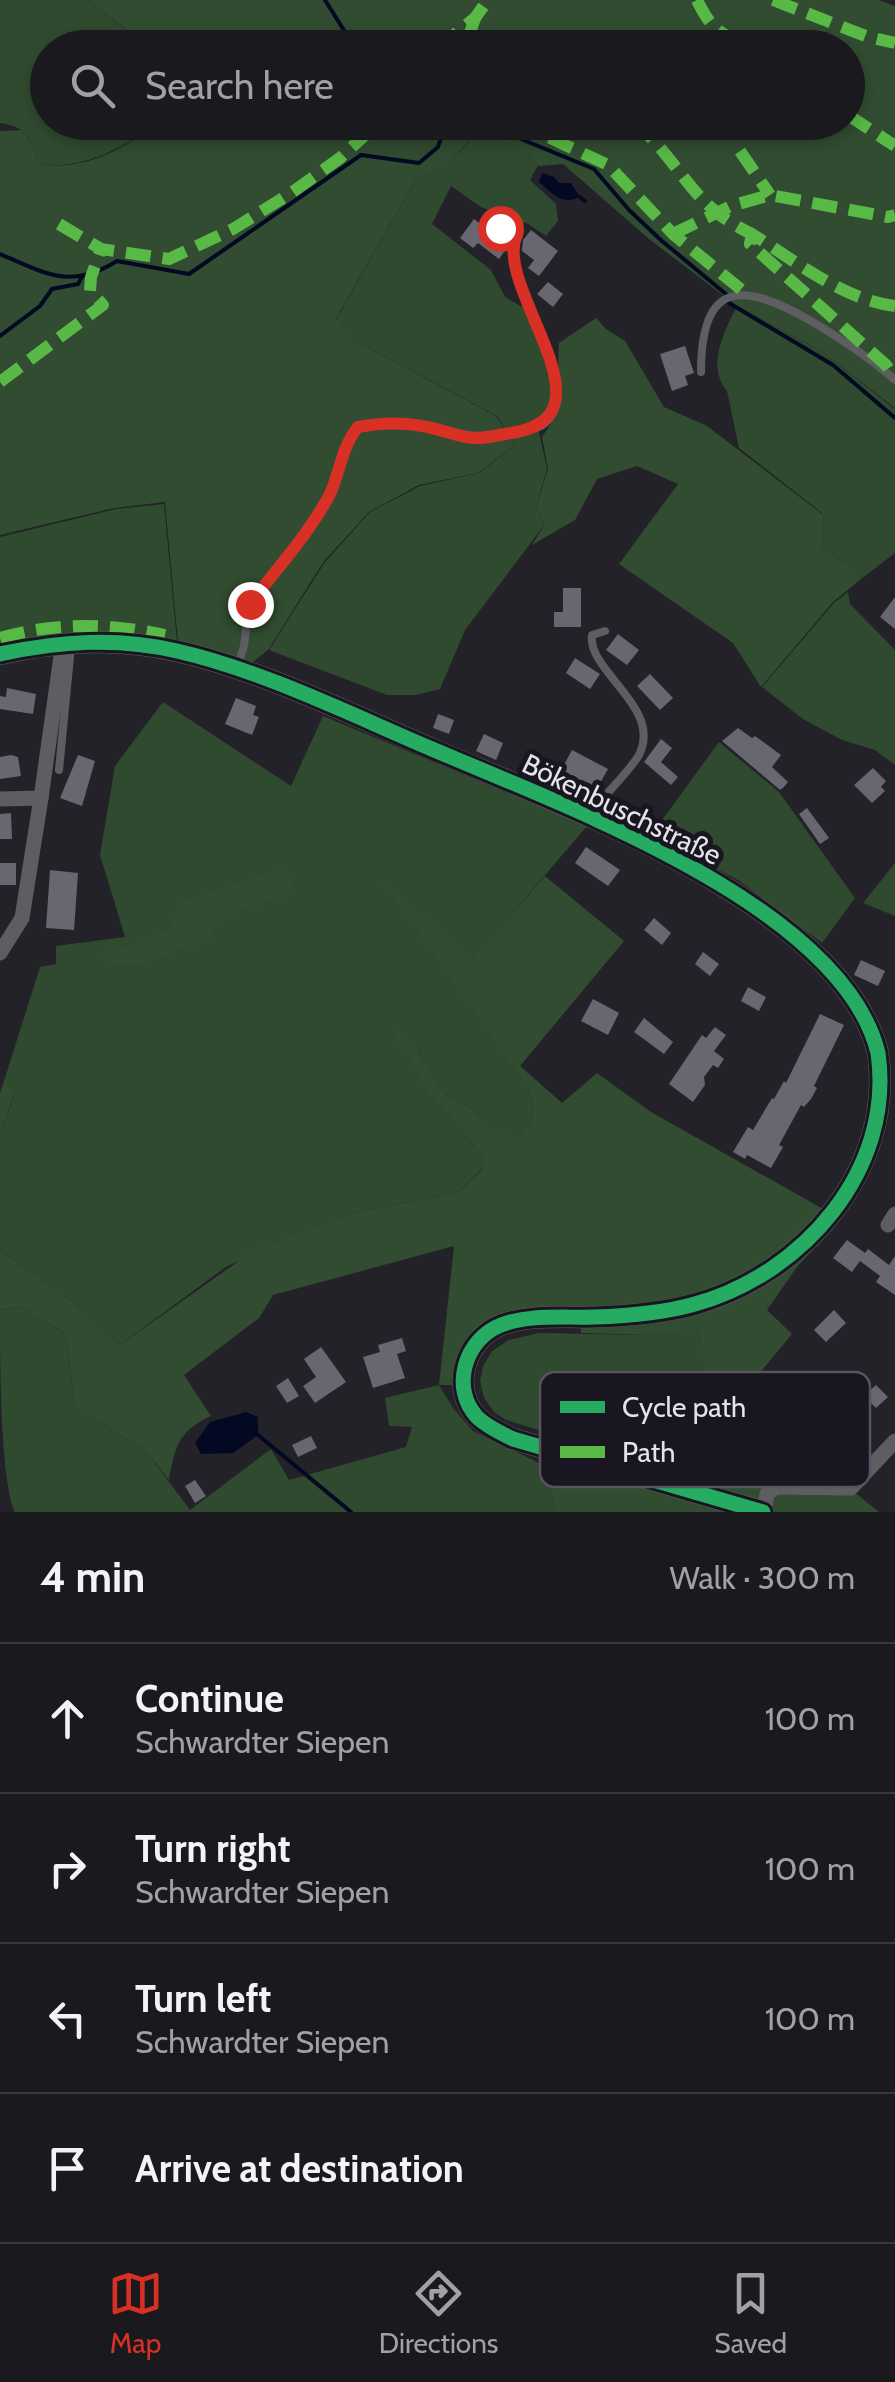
<!DOCTYPE html>
<html lang="en">
<head>
<meta charset="utf-8">
<style>
	body { margin:0; font-family:Cabin,sans-serif; background:#232327; color:#f1f3f6 }
	.stop { position:absolute; width:30px; height:30px; margin:-22px; border:8px solid #d93025; border-radius:50%; background:#fff }
	.stop.end { background:#d93025; border-color:#fff; box-shadow:0 2px 10px #0008 }
	.list { margin:0; padding:0; list-style:none }
	h2 { display:flex; justify-content:space-between; align-items:center; height:130px; margin:0; padding:0 40px; font-size:42px }
	h2 small { font-size:32px; font-weight:400; color:#9fa1a4 }
	.list li { display:grid; grid-template-columns:65px 1fr auto; gap:30px; align-items:center; box-sizing:border-box; height:150px; padding:0 40px; border-top:2px solid #38383c }
	.list b { display:block; font-size:38px; white-space:nowrap }
	.list p { margin:0; font-size:32px; white-space:nowrap; color:#9fa1a4 }
	.list em { font-size:32px; font-style:normal; color:#9fa1a4 }
	.icon { flex:none; width:55px; height:55px; fill:none; stroke:currentColor; stroke-width:2; stroke-linecap:round; stroke-linejoin:round }
	.map { position:relative; flex:none; width:895px; height:1512px; overflow:hidden }
	.search { position:absolute; background:#1a1a1e; box-shadow:0 5px 15px #0003; left:30px; right:30px; top:30px; height:110px; display:flex; align-items:center; gap:25px; box-sizing:border-box; padding:0 35px; border-radius:55px; color:#9fa1a4; font-size:38px }
	.sheet { height:730px; background:#1a1a1e }
	nav { display:flex; justify-content:space-around; align-items:center; box-sizing:border-box; height:140px; border-top:2px solid #38383c; background:#1a1a1e; font-size:28px; color:#9fa1a4 }
	nav a { display:grid; justify-items:center; gap:5px }
	nav .on { color:#d93025 }
	.map>svg:first-child { display:block }
	.green { fill:#304a2f }
	.forest { fill:#314c30 }
	.water { fill:#030922 }
	.lines { fill:none; stroke-linecap:round; stroke-linejoin:round }
	.stream { stroke:#030922; stroke-width:4 }
	.building { fill:#686671 }
	.service { stroke:#5e5d62; stroke-width:8 }
	.minor { stroke:#5e5d62; stroke-width:15 }
	.secondary { stroke:#5e5d62; stroke-width:22 }
	.quiet { stroke:#58b947; stroke-width:12; stroke-dasharray:25 12; stroke-linecap:butt }
	.cycleway-casing { stroke:#191621; stroke-width:21 }
	.cycleway { stroke:#26ab63; stroke-width:15 }
	.route { stroke:#d93025; stroke-width:12 }
	.labels { text-anchor:middle; stroke-width:10; stroke-linejoin:round; paint-order:stroke }
	.street-label { font-size:28px; fill:#e4e3ea; stroke:#191621 }
	.key { fill:#191621; stroke:#56545d; stroke-width:2.5 }
	.key-label { font-size:28px; fill:#e4e3ea }
</style>
</head>
<body>
<div class="map">
<svg width="895" height="1512" viewBox="0 0 895 1512">
	<rect width="100%" height="100%" fill="#232228"/>
	<g class="green">
		<path d="M0,0H89L146,47L48,48V122L161,123C119,148 94,166 43,166C26,145 36,128 0,123Z"/>
		<path d="M476,134L517,146L538,165L530,180L556,204L558,221L546,236L528,224L481,207L451,186L432,224L491,270L505,297L526,309L548,369L551,392L548,412L537,423L547,469L536,508L545,524L465,630L440,689L415,695H387L269,650L325,562L370,512L420,486L479,473L515,445L497,416L352,339L336,320L416,179L453,159Z"/>
		<path d="M737,306L821,351L895,409V553L861,579L857,570L823,549L822,513L739,448L727,391C706,366 724,331 737,306Z"/>
		<path d="M164,504L177,642L0,645V537L116,509Z"/>
		<path d="M848,592L850,604L895,650V765L875,750L842,740L803,719L762,687L834,603Z"/>
		<path d="M163,702L291,786L323,716L587,826L471,962L380,875L528,1089C536,1109 535,1118 520,1134L502,1136L468,1106L445,1094L417,1050L433,1099L483,1156V1168L457,1193L357,1212L227,1266L120,1345L75,1303L0,1250V1133L15,1094L5,1078L40,967L56,964V946L125,937L100,855L115,766Z"/>
		<path d="M719,742L779,792L855,898L822,943L738,880L652,834Z"/>
		<path d="M895,863V916L863,903Z"/>
		<path d="M21,1307L66,1334L75,1406L147,1452L190,1510L271,1449L289,1480L406,1447L412,1427L389,1426L385,1398L439,1385L453,1408L473,1431L543,1465L556,1512H15C0,1480 0,1355 0,1310Z"/>
		<path d="M699,1327L716,1448L692,1463L653,1452L617,1451L583,1444L506,1420L494,1412L484,1398L480,1381L483,1366L492,1351L509,1340L539,1333L651,1335Z"/>
	</g>
	<g class="forest">
		<path d="M89,0H879L895,6V408L821,351L737,306L649,239L563,164L539,166L517,146L475,134L453,159L416,179L336,319L352,339L496,416L515,445L478,473L419,485L369,512L324,561L268,650L249,665L178,642L165,502L114,508L0,535V131L22,130C35,145 32,153 43,166C97,167 118,149 162,123L848,122V48L147,47Z"/>
		<path d="M596,318L606,329L625,341L664,407L707,426L822,514L823,549L857,570L861,579L833,602L761,687L733,643L619,564L678,484L637,466L597,479L575,520L532,545L545,524L536,508L548,469L542,437C572,396 555,388 559,343Z"/>
		<path d="M285,868L294,892L225,916L205,941L142,963L116,966L100,953L148,942L171,927L180,902Z"/>
		<path d="M376,871L471,961L545,876L624,941L520,1066L562,1103L597,1073L651,1112L841,1219L797,1267L767,1310L792,1334L759,1374L793,1405L808,1455L879,1512H556L543,1465L585,1471L617,1451L653,1452L692,1463L715,1448L699,1328L651,1335L581,1333V1328L536,1307L455,1364L452,1385H439L454,1246L273,1295L259,1318L184,1375L211,1416C178,1431 175,1447 169,1480L147,1452L75,1406L66,1334L21,1307L0,1310V1250L75,1303L120,1345L253,1251L357,1212L457,1193L483,1169V1156L433,1099L392,1029L403,1033L417,1050L445,1094L468,1106L501,1135L520,1134C535,1118 536,1109 528,1089Z"/>
		<path d="M5,1078L15,1093L0,1133V1093Z"/>
	</g>
	<g class="water">
		<path d="M542,173L554,177L559,183H571L580,197C561,206 552,193 539,182Z"/>
		<path d="M246,1412L258,1417V1435L233,1453L201,1454L195,1443L210,1422Z"/>
	</g>
	<g class="lines">
		<g class="stream">
			<path d="M325,0L355,48"/>
			<path d="M442,122H454"/>
			<path d="M480,122L594,169L629,210L662,241L727,295"/>
			<path d="M580,197L585,201"/>
			<path d="M0,254C47,274 70,290 117,261L189,274L361,155L419,163L438,147L445,125"/>
			<path d="M729,303L833,365L895,418"/>
			<path d="M0,336L40,306L52,289L78,284L82,277"/>
			<path d="M258,1435L351,1512"/>
		</g>
	</g>
	<g class="building">
		<path d="M474,219L508,246L499,259L478,243L473,248L460,238Z"/>
		<path d="M531,230L558,251L539,276L528,268L534,260L522,251L523,240Z"/>
		<path d="M548,282L563,294L553,307L537,294Z"/>
		<path d="M685,346L694,373L685,376L688,385L672,391L660,354Z"/>
		<path d="M563,588H581V627H554V612H563Z"/>
		<path d="M895,597V629L880,617Z"/>
		<path d="M618,634L639,650L627,665L606,650Z"/>
		<path d="M575,658L600,674L590,689L566,673Z"/>
		<path d="M650,674L673,698L660,710L637,686Z"/>
		<path d="M7,688L36,694L33,714L0,709V696L6,697Z"/>
		<path d="M236,698L256,706L253,715L259,717L252,735L225,724Z"/>
		<path d="M438,714L454,720L449,734L433,728Z"/>
		<path d="M738,728L752,738L755,736L781,755L772,767L788,782L783,788L780,790L722,741Z"/>
		<path d="M484,734L503,743L496,760L476,751Z"/>
		<path d="M661,739L672,748L661,762L678,777L671,785L644,762Z"/>
		<path d="M572,750L608,769L594,794L558,776Z"/>
		<path d="M11,755L18,757L21,776L0,779V757Z"/>
		<path d="M78,755L95,761L82,806L60,798Z"/>
		<path d="M873,768L886,781L881,787L885,791L872,803L854,785Z"/>
		<path d="M807,808L829,838L820,844L799,814Z"/>
		<path d="M11,813L12,839H0V814Z"/>
		<path d="M586,847L620,870L608,886L575,863Z"/>
		<rect x="0" y="863" width="16" height="22"/>
		<path d="M50,870L78,873L74,930L46,928Z"/>
		<path d="M654,918L671,933L662,945L644,930Z"/>
		<path d="M703,952L719,964L710,976L695,964Z"/>
		<path d="M861,960L885,971L878,986L854,975Z"/>
		<path d="M748,987L766,997L759,1011L741,1001Z"/>
		<path d="M593,999L619,1013L608,1035L581,1021Z"/>
		<path d="M820,1014L844,1025L814,1086L817,1088L811,1099L804,1107L801,1105L779,1145L783,1147L771,1168L747,1155L745,1159L733,1152L748,1127L753,1130L772,1098L774,1099L784,1081L786,1083Z"/>
		<path d="M644,1018L673,1042L664,1054L634,1032Z"/>
		<path d="M715,1027L726,1035L714,1051L724,1059L718,1068L713,1065L704,1077L705,1085L693,1102L669,1084L702,1035L706,1038Z"/>
		<path d="M847,1240L865,1253L868,1249L889,1265L895,1256V1295L876,1282L880,1276L860,1261L852,1272L833,1258Z"/>
		<path d="M834,1310L846,1323L826,1342L814,1330Z"/>
		<path d="M402,1338L406,1351L397,1354L405,1378L373,1388L363,1357L380,1352L378,1345Z"/>
		<path d="M321,1347L346,1382L315,1403L303,1386L316,1377L304,1359Z"/>
		<path d="M288,1378L299,1396L287,1403L276,1386Z"/>
		<path d="M876,1385L888,1397L876,1408L864,1396Z"/>
		<path d="M311,1436L317,1448L298,1457L292,1445Z"/>
		<path d="M195,1480L206,1496L195,1503L185,1486Z"/>
	</g>
	<g class="lines">
		<g class="service">
			<path d="M701,372C701,280 742,281 811,321C840,338 870,358 895,380"/>
			<path d="M238,665L244,646L249,604L302,538L330,494L350,436L358,427C377,424 400,423 419,426C453,431 468,440 503,434C514,433 530,432 541,426C592,395 499,279 516,237L500,228"/>
			<path d="M59,770L71,646"/>
			<path d="M591,813C604,795 633,768 640,753C661,706 587,671 592,635L605,631"/>
		</g>
		<g class="minor">
			<path d="M0,799L41,798L63,642"/>
			<path d="M0,953L22,918L41,798"/>
			<path d="M888,1225L895,1214"/>
			<path d="M764,1512L767,1494L775,1487L851,1488L895,1441"/>
		</g>
		<path class="secondary" d="M0,654C60,641 117,637 177,651C261,670 352,715 432,749C559,804 842,905 878,1053C895,1171 801,1275 695,1304C664,1313 627,1316 594,1317C563,1318 530,1314 501,1325C465,1339 450,1388 477,1417C487,1427 501,1433 513,1439L763,1512"/>
		<g class="quiet">
			<path d="M697,0C716,39 727,37 767,48"/>
			<path d="M773,0L868,37L895,43"/>
			<path d="M475,18L470,33L476,48"/>
			<path d="M403,48H437"/>
			<path d="M438,48L475,18L488,0"/>
			<path d="M848,115L895,146"/>
			<path d="M516,122L608,165L673,234L748,295"/>
			<path d="M634,122C682,162 689,205 752,234"/>
			<path d="M740,151L770,195"/>
			<path d="M59,224L101,249L169,259L233,229L291,193L340,158L379,122"/>
			<path d="M673,234L731,206L770,195L888,217L895,215"/>
			<path d="M895,306C844,300 795,261 752,234L750,244L886,365L895,379"/>
			<path d="M0,382L103,305L90,291L91,277L101,249"/>
			<path d="M0,638C56,622 109,623 165,635"/>
		</g>
		<g class="cycleway-casing">
			<path id="cycleway" d="M0,654C60,641 117,637 177,651C261,670 352,715 432,749C559,804 842,905 878,1053C895,1171 801,1275 695,1304C664,1313 627,1316 594,1317C563,1318 530,1314 501,1325C465,1339 450,1388 477,1417C487,1427 501,1433 513,1439L763,1512"/>
		</g>
		<use href="#cycleway" class="cycleway"/>
	</g>
	<g class="lines">
		<path class="route" d="M250,604C277,568 309,534 330,494C340,472 342,446 358,427C379,423 405,422 427,427C442,430 457,436 472,438C484,439 498,435 511,433C620,417 495,291 516,237L500,228"/>
	</g>
	<g class="labels">
		<g class="street-label">
			<text transform="translate(622 809) rotate(26)" y="10">Bökenbuschstraße</text>
		</g>
	</g>
	<rect x="540" y="1372" width="330" height="115" rx="15" class="key"/>
	<rect x="560" y="1401" width="45" height="12" fill="#26ab63"/>
	<rect x="560" y="1446" width="45" height="12" fill="#58b947"/>
	<g class="key-label">
		<text x="622" y="1417">Cycle path</text>
		<text x="622" y="1462">Path</text>
	</g>
</svg>
<div class="stop" style="left:500px;top:228px"></div>
<div class="stop end" style="left:250px;top:604px"></div>
<div class="search"><svg class="icon" aria-label="search" viewBox="0 0 24 24"><circle cx="10" cy="10" r="6"/><path d="M15 15l6 6"/></svg>Search here</div>
</div>
<section class="sheet">
<h2>4 min<small>Walk · 300 m</small></h2>
<ul class="list">
<li><svg class="icon" aria-label="ahead" viewBox="0 0 24 24"><path d="M12 20V5M6 11l6-6 6 6"/></svg><div><b>Continue</b><p>Schwardter Siepen</p></div><em>100 m</em></li>
<li><svg class="icon" aria-label="right" viewBox="0 0 24 24"><path d="M7 20v-9h11M14 6l5 5-5 5"/></svg><div><b>Turn right</b><p>Schwardter Siepen</p></div><em>100 m</em></li>
<li><svg class="icon" aria-label="left" viewBox="0 0 24 24"><path d="M17 20v-9H6M10 6l-5 5 5 5"/></svg><div><b>Turn left</b><p>Schwardter Siepen</p></div><em>100 m</em></li>
<li><svg class="icon" aria-label="arrive" viewBox="0 0 24 24"><path d="M6 21V4h12l-3 4 3 4H6"/></svg><div><b>Arrive at destination</b></div></li>
</ul>
</section>
<nav>
<a class="on"><svg class="icon" aria-label="map" viewBox="0 0 24 24"><path d="M3 6l6-2 6 2 6-2v14l-6 2-6-2-6 2zM9 4v14M15 6v14"/></svg>Map</a>
<a><svg class="icon" aria-label="directions" viewBox="0 0 24 24"><path d="M12 3l9 9-9 9-9-9zM9 14v-3h6M13 9l2 2-2 2"/></svg>Directions</a>
<a><svg class="icon" aria-label="saved" viewBox="0 0 24 24"><path d="M7 4h10v16l-5-4-5 4z"/></svg>Saved</a>
</nav>
</body>
</html>
